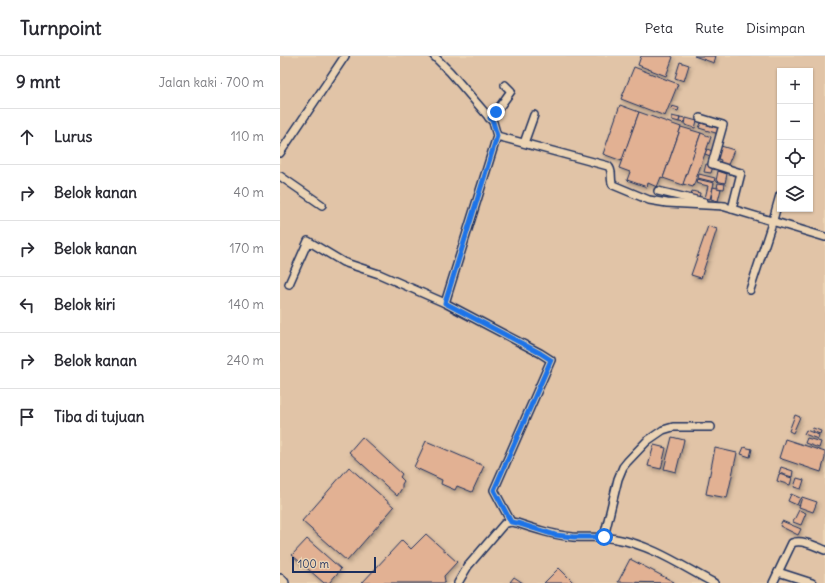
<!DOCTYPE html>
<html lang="id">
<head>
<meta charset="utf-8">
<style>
	body { margin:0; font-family:Delius,sans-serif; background:#f2f2f3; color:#2b2b33 }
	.controls { position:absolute; right:12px; top:12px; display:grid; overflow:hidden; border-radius:0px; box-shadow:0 1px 3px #0004 }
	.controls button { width:36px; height:36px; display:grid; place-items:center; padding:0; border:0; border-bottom:1px solid #e1e1e2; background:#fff; color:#2b2b33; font:20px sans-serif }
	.scale { position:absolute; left:12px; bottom:10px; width:84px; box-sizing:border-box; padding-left:4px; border:2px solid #1b2f5e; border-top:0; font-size:11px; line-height:14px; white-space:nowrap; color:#1b2f5e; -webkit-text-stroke:3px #ecd4b4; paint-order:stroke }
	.stop { position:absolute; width:12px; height:12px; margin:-9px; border:3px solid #1a73e8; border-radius:50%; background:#fff }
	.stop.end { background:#1a73e8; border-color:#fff; box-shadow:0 1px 4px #0008 }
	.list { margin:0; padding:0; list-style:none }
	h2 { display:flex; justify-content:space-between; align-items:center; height:52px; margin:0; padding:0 16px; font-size:17px }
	h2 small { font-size:13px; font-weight:400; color:#7c7c81 }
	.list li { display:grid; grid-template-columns:26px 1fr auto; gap:12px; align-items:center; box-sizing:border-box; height:56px; padding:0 16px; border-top:1px solid #e1e1e2 }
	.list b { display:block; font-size:15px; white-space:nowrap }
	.list em { font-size:13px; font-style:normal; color:#7c7c81 }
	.icon { flex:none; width:22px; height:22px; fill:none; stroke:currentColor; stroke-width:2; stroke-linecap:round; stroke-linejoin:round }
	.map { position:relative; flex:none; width:545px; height:527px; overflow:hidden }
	header { display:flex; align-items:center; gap:24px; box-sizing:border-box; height:56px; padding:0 20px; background:#fff; border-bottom:1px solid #e1e1e2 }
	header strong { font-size:19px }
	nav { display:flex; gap:22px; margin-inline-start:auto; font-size:14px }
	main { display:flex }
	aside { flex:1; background:#fff }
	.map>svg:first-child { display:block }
	.built { fill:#e1c4a7; fill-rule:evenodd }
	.building { fill:#e2b193; stroke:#1b2f5e; filter:url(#shadow) }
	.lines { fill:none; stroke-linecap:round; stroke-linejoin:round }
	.minor-casing { stroke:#1b2f5e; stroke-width:10 }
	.highway-casing { stroke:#1b2f5e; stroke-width:14 }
	.minor { stroke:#ecd4b4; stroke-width:7 }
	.highway { stroke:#ecd4b4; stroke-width:11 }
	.route { stroke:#1a73e8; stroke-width:5 }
</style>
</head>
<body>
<header>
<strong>Turnpoint</strong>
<nav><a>Peta</a><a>Rute</a><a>Disimpan</a></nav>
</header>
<main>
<aside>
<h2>9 mnt<small>Jalan kaki · 700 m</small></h2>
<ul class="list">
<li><svg class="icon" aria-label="ahead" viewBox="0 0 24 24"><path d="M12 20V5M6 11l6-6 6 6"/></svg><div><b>Lurus</b></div><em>110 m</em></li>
<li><svg class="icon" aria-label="right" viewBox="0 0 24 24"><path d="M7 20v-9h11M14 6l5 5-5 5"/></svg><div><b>Belok kanan</b></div><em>40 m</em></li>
<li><svg class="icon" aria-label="right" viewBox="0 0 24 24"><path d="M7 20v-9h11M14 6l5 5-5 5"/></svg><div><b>Belok kanan</b></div><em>170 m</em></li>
<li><svg class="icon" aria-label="left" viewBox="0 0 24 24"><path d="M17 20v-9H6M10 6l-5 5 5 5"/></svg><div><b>Belok kiri</b></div><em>140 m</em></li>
<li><svg class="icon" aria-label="right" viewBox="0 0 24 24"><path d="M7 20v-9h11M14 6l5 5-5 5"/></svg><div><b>Belok kanan</b></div><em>240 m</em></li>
<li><svg class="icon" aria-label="arrive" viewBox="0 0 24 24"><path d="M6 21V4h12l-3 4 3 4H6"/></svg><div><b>Tiba di tujuan</b></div></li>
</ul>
</aside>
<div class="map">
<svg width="545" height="527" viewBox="0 0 545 527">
	<defs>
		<filter id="shadow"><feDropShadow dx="1.5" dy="2.5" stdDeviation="2" flood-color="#0004"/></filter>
	</defs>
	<rect width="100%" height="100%" fill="#ecd4b4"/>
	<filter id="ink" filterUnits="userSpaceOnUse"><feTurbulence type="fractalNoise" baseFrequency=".025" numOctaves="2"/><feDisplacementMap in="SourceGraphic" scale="8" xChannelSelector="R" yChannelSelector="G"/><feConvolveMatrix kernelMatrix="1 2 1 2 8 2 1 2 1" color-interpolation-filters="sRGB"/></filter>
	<g filter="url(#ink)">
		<path class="built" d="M0,0H545V527H0ZM500,15H530V153H500Z"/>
		<g class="building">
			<path d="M361,0H391L393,1L386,20L358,9Z"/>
			<path d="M414,0H436L434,7Z"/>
			<path d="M400,6L409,9L404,25L395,22Z"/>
			<path d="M354,11L398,28L385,60L341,43Z"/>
			<path d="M340,49L359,56L342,105L323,98Z"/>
			<path d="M392,50L399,52L398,55L391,53Z"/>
			<path d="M359,56L401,71L383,122L381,121L377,131L368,127L367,131L347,124L350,116L339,112Z"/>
			<path d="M392,60L400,62L399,66L392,64Z"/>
			<path d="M400,61L405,62L404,67L399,66Z"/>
			<path d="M406,62L417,65L415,72L405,69Z"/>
			<path d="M421,67L441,73L439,78L419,72Z"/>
			<path d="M401,71L421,77L403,129L383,122Z"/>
			<path d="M421,77L431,81L413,131L403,128Z"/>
			<path d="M441,90L454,94L447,111L440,108L441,104L436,102Z"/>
			<path d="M427,93L435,96L433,101L425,98Z"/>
			<path d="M426,108L433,110L431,117L424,116Z"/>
			<path d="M438,115L447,118L445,127L436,125Z"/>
			<path d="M419,118L435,122L434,126L418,122Z"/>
			<path d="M417,123L434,127L430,143L425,142L428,130L416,127Z"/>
			<path d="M438,127L445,128L444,133L437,132Z"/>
			<path d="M433,131L441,133L438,145L431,143Z"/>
			<path d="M412,135L420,137L419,142L411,140Z"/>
			<path d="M428,170L437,173L421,222L411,219Z"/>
			<path d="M515,359L520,361L513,377L509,375Z"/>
			<path d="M533,372L541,375L540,378L532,375Z"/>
			<path d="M526,374L539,379L538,383L524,378Z"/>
			<path d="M82,381L122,418L120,421L124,425L122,428V432L117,440L69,396Z"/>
			<path d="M392,381L404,384L396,416L384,413Z"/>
			<path d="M527,382L541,386L539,392L525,387Z"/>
			<path d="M505,383L545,396V402L541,416L499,402Z"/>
			<path d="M146,385L204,410L192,436L177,430L175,434L161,428L162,424L134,411Z"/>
			<path d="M374,389L386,392L381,413L368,410Z"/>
			<path d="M464,391L472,393L470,401L461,398Z"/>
			<path d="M435,392L457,397L447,442L426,438Z"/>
			<path d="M69,411L114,451L67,505L22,465Z"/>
			<path d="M501,411L513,415L512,421L499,417Z"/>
			<path d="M499,418L512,422L510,429L497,425Z"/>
			<path d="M517,422L524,424L521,433L514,431Z"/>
			<path d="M511,438L520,442L517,449L508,445Z"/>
			<path d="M522,441L537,446L533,456L519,451Z"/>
			<path d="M519,454L526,457L521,469L513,466Z"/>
			<path d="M502,465L521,473L518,479L500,470Z"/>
			<path d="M146,478L177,506L164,520L165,525L164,527H82L122,484L131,493Z"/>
			<path d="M27,483L61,513L49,527H44L12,499Z"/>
			<path d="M350,503L394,526V527L338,526Z"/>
			<path d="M279,512L294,527H264Z"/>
			<path d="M234,521L243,527L230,526Z"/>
		</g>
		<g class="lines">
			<g class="minor-casing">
				<g id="minor">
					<path d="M154,0L170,16L213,66L217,80L165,247"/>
					<path d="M209,62L216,56L231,35L225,29"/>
					<path d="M420,62L443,69L432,108L461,117L452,153"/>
					<path d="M217,80L328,110C334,115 329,123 333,129L369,144L387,147L445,150"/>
					<path d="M244,87L254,59"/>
					<path d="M0,97L65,0"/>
					<path d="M0,120L42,149"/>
					<path d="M378,135L424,146"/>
					<path d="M442,150L545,181"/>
					<path d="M9,228L28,185L63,206L99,218L165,247L260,297L271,304L214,434L231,466"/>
					<path d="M470,234L493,164L500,139"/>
					<path d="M324,481L338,423L343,411L347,406L367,385L383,374L393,371H431"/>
					<path d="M498,516L532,527"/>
					<path d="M178,527L188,510L224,468L231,466L237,467C255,473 273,479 293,481C308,482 322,480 336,483C372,489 403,511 434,527"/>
					<path d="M493,527L512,487C522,483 535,490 545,494"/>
				</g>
			</g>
			<g class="highway-casing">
				<path id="highway" d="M0,524L3,527"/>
			</g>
			<use href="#minor" class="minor"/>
			<use href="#highway" class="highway"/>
		</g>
	</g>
	<g class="lines" filter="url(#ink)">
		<path class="route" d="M216,56L210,62L213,66L217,80L165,247L260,297L271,304L214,434L231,466L237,467L275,479L294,481H324"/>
	</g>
</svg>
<div class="controls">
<button>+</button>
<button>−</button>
<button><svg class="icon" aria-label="locate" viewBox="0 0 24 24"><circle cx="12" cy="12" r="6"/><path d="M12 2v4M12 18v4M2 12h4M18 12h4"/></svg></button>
<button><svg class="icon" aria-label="layers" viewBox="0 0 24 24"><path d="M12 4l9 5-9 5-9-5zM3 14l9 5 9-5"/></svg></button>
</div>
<div class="scale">100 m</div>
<div class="stop" style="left:324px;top:481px"></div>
<div class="stop end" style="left:216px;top:56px"></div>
</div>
</main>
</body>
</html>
